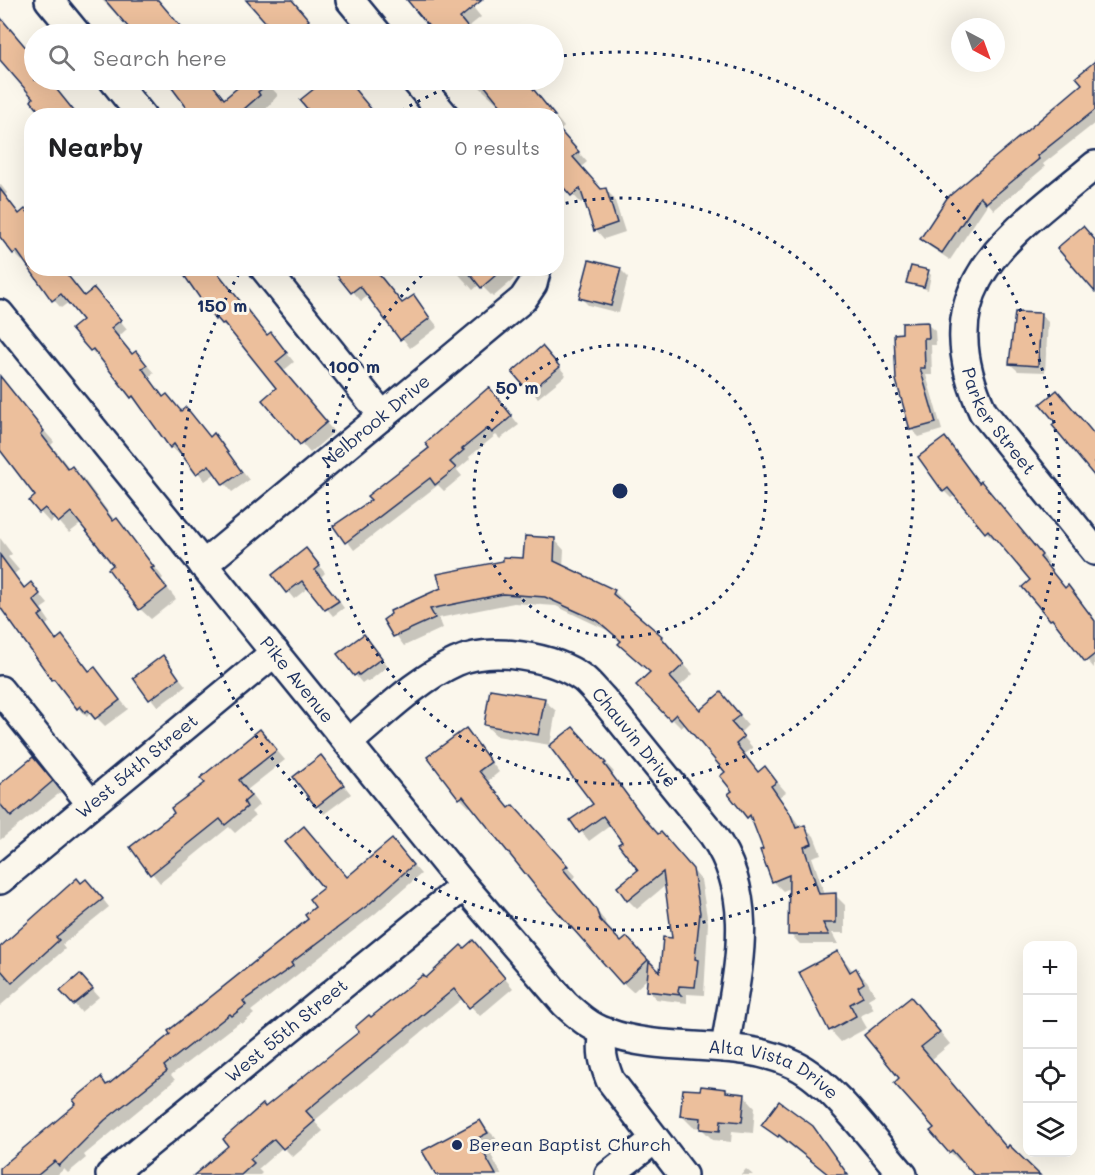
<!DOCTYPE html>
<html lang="en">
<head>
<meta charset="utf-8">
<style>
	body { margin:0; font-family:Mali,sans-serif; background:#f2f2f2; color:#202124 }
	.controls { position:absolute; right:18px; bottom:18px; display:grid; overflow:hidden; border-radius:12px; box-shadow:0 6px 24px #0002 }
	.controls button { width:54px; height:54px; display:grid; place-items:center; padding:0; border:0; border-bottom:2px solid #e0e0e0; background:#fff; color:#202124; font:30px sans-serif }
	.compass { position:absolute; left:951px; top:18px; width:54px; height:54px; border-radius:50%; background:#fff; box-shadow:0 6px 24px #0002; rotate:139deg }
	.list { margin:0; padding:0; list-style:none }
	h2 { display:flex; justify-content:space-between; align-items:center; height:78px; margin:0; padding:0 24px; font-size:26px }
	h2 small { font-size:20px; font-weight:400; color:#757577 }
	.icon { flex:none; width:33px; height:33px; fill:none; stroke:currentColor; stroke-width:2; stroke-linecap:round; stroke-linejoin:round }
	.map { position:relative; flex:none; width:1095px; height:1175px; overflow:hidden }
	.search { position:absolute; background:#fff; box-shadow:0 6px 24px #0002; left:24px; top:24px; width:540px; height:66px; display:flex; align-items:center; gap:15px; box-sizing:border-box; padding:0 21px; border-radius:33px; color:#757577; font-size:22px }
	.panel { position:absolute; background:#fff; box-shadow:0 6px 24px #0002; left:24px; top:108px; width:540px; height:168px; border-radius:24px }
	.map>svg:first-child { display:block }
	.shadow { fill:#0003 }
	.building { fill:#ecbf9c; stroke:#1b2f5e; stroke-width:1.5 }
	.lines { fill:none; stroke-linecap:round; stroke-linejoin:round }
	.minor-casing { stroke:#1b2f5e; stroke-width:32 }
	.minor { stroke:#fbf7ec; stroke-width:27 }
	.ring { fill:none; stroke:#1b2f5e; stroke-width:3; stroke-dasharray:3 6 }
	.poi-dot { fill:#1b2f5e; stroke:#fbf7ec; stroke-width:2 }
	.labels { text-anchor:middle; stroke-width:6; stroke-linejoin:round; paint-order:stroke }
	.street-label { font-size:18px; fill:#1b2f5e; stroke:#fbf7ec }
	.poi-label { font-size:18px; fill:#1b2f5e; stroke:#fbf7ec; text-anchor:start }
	.centre { fill:#1b2f5e; stroke:#fbf7ec; stroke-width:3 }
	.ring-label { font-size:18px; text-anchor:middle; font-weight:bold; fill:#1b2f5e; stroke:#fbf7ec; stroke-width:6; stroke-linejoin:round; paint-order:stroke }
</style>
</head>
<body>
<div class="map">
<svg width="1095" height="1175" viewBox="0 0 1095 1175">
	<rect width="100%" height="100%" fill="#fbf7ec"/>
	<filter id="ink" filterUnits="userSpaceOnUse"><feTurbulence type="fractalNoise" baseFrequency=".0167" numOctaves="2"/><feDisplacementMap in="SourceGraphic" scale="12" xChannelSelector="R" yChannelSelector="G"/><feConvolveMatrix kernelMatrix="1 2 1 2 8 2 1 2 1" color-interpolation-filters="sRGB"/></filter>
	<g filter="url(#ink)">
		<g class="shadow">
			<path d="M102,0H157L186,34H136Z"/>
			<path d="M256,0H293L318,31L316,34H280L252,4Z"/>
			<path d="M407,0H467L481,17L467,28L473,34H437Z"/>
			<path d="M0,17L34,58V80L54,81L35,99L0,57Z"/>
			<path d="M1095,63V123L1043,164L1045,167L994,210L988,203L950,260L929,246L922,239L1084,85Z"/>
			<path d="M171,80H210L225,100L249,80H264L278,95L260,116H196Z"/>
			<path d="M321,80H351L349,82L377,116H332Z"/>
			<path d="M472,80H516L528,95L533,91L555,116H511L500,102L498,104Z"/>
			<path d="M556,117L564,127L560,131L587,162L581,167L602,191L605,189L614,198L625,232L604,239L596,230L586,199L581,203L562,183L556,186Z"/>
			<path d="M0,184L7,193L5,195L20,215L32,268L85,298H102L127,329L118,337L132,355L136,353L154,373L149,377L164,398L167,396L182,412L186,409L211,438L214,435L249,480L232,492L216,473L205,481L182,452L179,454L171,447L101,356L99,358L91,350L84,320L69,302L61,308L54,300L24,259L22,261L14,253L0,234Z"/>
			<path d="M180,268H215L268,336L279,343L294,362L283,371L334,432L310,453L264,400L278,388L231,331L216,319Z"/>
			<path d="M333,268H374L403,304L414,297L438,327L410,348L369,295L361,301Z"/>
			<path d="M453,268H507L514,279L493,297L480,284L473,290Z"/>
			<path d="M620,269L628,277L619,313L588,305L581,298Z"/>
			<path d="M928,272L931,275L928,290L908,282Z"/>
			<path d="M1040,314L1048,322L1045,372L1018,371L1010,364Z"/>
			<path d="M927,324L935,331L936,345H931L932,375H926L942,430L919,437L912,430L897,380L903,335Z"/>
			<path d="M550,356L566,375L538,398L514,372Z"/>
			<path d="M0,380L54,442L51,445L70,469L72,468L83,478L115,521L116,520L127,530L163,578L161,580L176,599L151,619L140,609L115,566L82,523L69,533L56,518L50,523L40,512L38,496L0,446Z"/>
			<path d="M496,396L519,425L500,439L496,435L469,457L470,459L457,470L462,476L444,491L438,485L354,550L336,526L373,501Z"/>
			<path d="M945,439L980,484L989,491L1049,563L1046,565L1065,589L1068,587L1075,595L1095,620L1094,668L1024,587L1032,580L996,537L994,539L986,532L956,495L951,498L944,491Z"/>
			<path d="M0,538L12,554L8,557L19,570L14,574L25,588L31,584L48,604L41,609L50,622L46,625L57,641L62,637L91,672L95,669L128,709L105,726L97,718L95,720L89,714L87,717L78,708L53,679L0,605Z"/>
			<path d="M555,540L564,550L563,567L614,591L624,601L623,604L671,647L669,648L693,674L679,687L701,712L731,704L748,725L740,733L753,748L745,754L759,773L765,768L786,792L779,797L801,828L804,827L814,836L821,854L812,857L825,895H835L845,905V933H832L838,944H800L790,934V888L783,891L773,881L756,825L748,817L727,772L686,724L681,728L638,685L651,673L609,631L556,606L514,603L439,618L443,628L404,646L385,620L525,560Z"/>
			<path d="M312,557L325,573L321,577L344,608L333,616L309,587L294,599L274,575Z"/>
			<path d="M371,644L388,666L368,682L366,680L362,683L355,675Z"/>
			<path d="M162,657L186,686L158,707L135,678Z"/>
			<path d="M544,700L556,711L550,745L497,736L485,725Z"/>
			<path d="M466,730L499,772L488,781L510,809L522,816L576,876L571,880L605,921L609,931L621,944L636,948L661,975L674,939L666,885L637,909L628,900L640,871L624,842L611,825L589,841L572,820L595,804L582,738L614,772L612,774L653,829L670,843L701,880L708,923L704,995L687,994V1003L656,999L648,990L649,977L633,992L623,983L511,856L472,806L469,807L460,798Z"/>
			<path d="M260,731L285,760L247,790L259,805L251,812L255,816L235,833L229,827L160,883L132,848L177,814Z"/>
			<path d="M321,757L351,794L324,814L295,777Z"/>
			<path d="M42,769L61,792L0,840V786Z"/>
			<path d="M392,841L421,874L376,913L251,1011L254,1014L242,1024L240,1022L171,1075L175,1080L84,1155L86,1158L68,1173L64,1169L57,1175H0V1169L78,1104L101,1079L107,1086L310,919L347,878Z"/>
			<path d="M82,885L94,888L109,907L62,945L65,949L0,1006V949Z"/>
			<path d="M473,942L513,988L480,1016L463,998L314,1121L323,1131L293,1157L283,1147L258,1169L262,1173L260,1175H196L231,1146L266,1109L361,1032L371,1019L426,980Z"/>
			<path d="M838,952L853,971L856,970L867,981L875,995L868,999L874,1009L860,1016L867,1028L841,1042L830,1030Z"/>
			<path d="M87,983L99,997L81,1012L63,991Z"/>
			<path d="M922,1010L950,1044L931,1060L1007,1149L1038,1175H980L965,1160L961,1163L950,1152L901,1078Z"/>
			<path d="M725,1090L729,1094L744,1095L755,1107L753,1133L732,1131L731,1142L713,1140L701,1128L693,1127L682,1116Z"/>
			<path d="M480,1122L495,1137L502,1149L491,1155L502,1175H437Z"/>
			<path d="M763,1125L812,1127L849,1175H829Z"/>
			<path d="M746,1169L753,1175H741Z"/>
		</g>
		<g class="building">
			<path d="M105,0H158L187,34H134Z"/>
			<path d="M246,0H292L309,20L306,23L317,34H276Z"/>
			<path d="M407,0H482L460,18L473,34H435Z"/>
			<path d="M0,17L34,57V80H49L78,116H43L31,101L33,98L0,60Z"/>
			<path d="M1095,61V110L1037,156L1039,159L986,203L980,197L942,253L920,239L947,198L1082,84L1076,77Z"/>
			<path d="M170,80H209L224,99L247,80H273L258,92L260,95L236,116H193L172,88L174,86Z"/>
			<path d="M325,80H347L377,116H313L300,100Z"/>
			<path d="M480,80H526L555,116H509Z"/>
			<path d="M556,126L579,152L573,157L601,189L606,188L617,223L594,231L580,188L571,196L556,179Z"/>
			<path d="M0,189L19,214L25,209L32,217V268H62L84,296L94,288L121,320L111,328L132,354L136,351L147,365L142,368L163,397L167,394L181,411L186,407L210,437L214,433L242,472L223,485L209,465L196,474L174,444L170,448L133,396L131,398L93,349L90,351L71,329L82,320L61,294L52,301L17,251L13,254L0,237Z"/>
			<path d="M1083,226L1095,240V292L1057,248Z"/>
			<path d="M589,260L621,268L611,306L579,298Z"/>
			<path d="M911,266L929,270L924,287L906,283Z"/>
			<path d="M179,268H214L267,335L271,332L287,353L276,362L327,422L300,445L262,400L276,388L224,323L222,324L217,318L215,320Z"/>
			<path d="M331,268H382L377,272L402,303L414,295L430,318L400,340L360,286L351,293Z"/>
			<path d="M465,268H504L481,288Z"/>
			<path d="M1015,312L1041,313L1038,366L1009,364Z"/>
			<path d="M928,322L929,338H924L925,368H920L936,423L910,430L896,380L894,334L902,333V323Z"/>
			<path d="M542,346L560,367L529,392L512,372Z"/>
			<path d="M0,376L44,431L41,434L68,469L72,466L113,521L117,518L154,567L151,568L167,588L139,610L108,569L113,565L71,512L58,523L45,508L39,513L29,501L35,496L0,450Z"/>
			<path d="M489,387L512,416L492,433L488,428L462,449L464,450L450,462L456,468L435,485L430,478L345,543L333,526L371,500L367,496L429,448L425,443Z"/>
			<path d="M1057,390L1095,435V477L1052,425L1055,422L1040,404Z"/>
			<path d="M945,437L979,483L981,481L1042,555L1040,557L1065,588L1068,585L1095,621V654L1085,662L1052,619L1050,620L1022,587L1030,580L988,530L985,533L948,488L943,492L918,457Z"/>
			<path d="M525,536L555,538L554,561L615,590L613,594L662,636L661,637L684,664L670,677L700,710L721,692L740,715L731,722L744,737L736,744L758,772L765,766L777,782L771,786L790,813L796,828L805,825L812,844L804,847L819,894L836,893V923H823L829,935H788L789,875L772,882L760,850L763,849L750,815L747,818L728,794L732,791L720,776L725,772L676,714L670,720L636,685L650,672L618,644L621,641L598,621L545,597L503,594L430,609L435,618L393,637L383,620L391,614L390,611L441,588L437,574L503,561V557L523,558Z"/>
			<path d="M306,548L320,566L315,570L339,601L325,610L302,581L286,593L272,575Z"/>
			<path d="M0,555L24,588L31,582L40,594L33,600L43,613L39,616L56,640L62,635L89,671L95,667L120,700L95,719L88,710L85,712L80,706L77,709L54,679L52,680L0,607Z"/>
			<path d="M364,634L382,658L359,675L358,673L354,676L337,654Z"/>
			<path d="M163,655L179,678L149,700L133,678Z"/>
			<path d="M490,689L545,698L538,735L484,725Z"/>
			<path d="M573,727L606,763L604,764L644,818L658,834L661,832L693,869L700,913L695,959L698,960L695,987L679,986L678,992L681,995L646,991L649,961L660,972L663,937L672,938L663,872L627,901L617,887L638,870L618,844L622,842L603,816L579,833L570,820L593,804L549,746Z"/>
			<path d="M466,728L491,762L479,771L509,808L513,805L568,866L563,869L596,909L600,920L621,942L627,937L648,960L622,984L539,891L463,796L459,799L427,757Z"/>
			<path d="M260,729L277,750L239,780L251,796L244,802L247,807L225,825L220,819L150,875L130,847L174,813L171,808L205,783L200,778Z"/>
			<path d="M321,755L344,785L316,807L293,777Z"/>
			<path d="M33,757L53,781L11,817L0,804V784Z"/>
			<path d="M304,826L347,877L392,839L413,865L368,905L291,963L293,966L243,1001L246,1005L232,1016L230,1014L164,1066L167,1071L105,1120L59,1166L55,1161L38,1175H0V1168L76,1104L73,1100L101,1077L106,1085L110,1083L170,1034L168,1031L308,919L305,915L315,907L309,899L323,888L285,842Z"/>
			<path d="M77,878L81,883L86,879L103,899L56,937L59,940L12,983L0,969V947Z"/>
			<path d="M473,940L505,978L469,1008L454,989L306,1111L315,1121L283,1149L274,1139L250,1159L254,1163L241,1175H194L228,1146L223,1139L263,1104L265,1107L359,1032L355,1027L369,1015L371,1017L423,975L426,978L461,945L464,948Z"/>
			<path d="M838,951L850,972L856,968L864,983L858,987L863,997L850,1004L856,1016L829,1031L799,972Z"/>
			<path d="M80,974L93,989L73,1005L60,991Z"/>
			<path d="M911,997L940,1032L921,1047L1007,1148L1009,1145L1040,1175H974L952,1150L949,1153L930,1131L934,1128L894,1083L899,1078L864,1035Z"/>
			<path d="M701,1086L726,1089V1092L745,1094L742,1122L721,1120L720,1131L700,1129L701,1118L680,1116L683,1089L700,1090Z"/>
			<path d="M779,1101L813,1126L848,1175H829L779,1135L778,1137L761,1125Z"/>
			<path d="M480,1120L488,1133L476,1139L496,1175H436L422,1151Z"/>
		</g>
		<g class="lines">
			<g class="minor-casing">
				<g id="minor">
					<path d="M49,0L77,34"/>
					<path d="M350,0L378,34"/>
					<path d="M113,80L142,116"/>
					<path d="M415,80L445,116"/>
					<path id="s1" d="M1095,165C1009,237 925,285 983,412L1095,551"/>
					<path d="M264,268L383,416"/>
					<path id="s2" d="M0,314L464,886L565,1004C577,1015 590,1027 606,1032C666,1055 736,1036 795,1065C832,1083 875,1143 903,1175"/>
					<path id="s3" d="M203,565L523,299L533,284L537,268"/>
					<path d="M0,690L91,804"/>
					<path id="s4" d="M349,742C382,715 416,680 456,662C491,646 553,656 584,679C591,685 597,693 603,699L713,835C759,901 736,974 725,1048"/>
					<path id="s5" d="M0,880L275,652"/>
					<path d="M604,1032C600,1051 603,1062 610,1080L683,1175"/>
					<path id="s6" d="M110,1175L464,886"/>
					<path d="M609,1175L654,1140"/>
				</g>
			</g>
			<use href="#minor" class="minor"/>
		</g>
	</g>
	<g class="ring">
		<circle cx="620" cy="491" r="146"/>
		<path d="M557 205A293 293 0 1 1 428 270"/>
		<path d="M394 115A439 439 0 0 1 466 80M555 57A439 439 0 1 1 240 272"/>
	</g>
	<circle class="poi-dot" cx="457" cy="1145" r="6"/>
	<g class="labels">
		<g class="street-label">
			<text dy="6" stroke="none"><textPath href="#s3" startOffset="225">Nelbrook Drive</textPath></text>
			<text dy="6" stroke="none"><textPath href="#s1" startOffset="318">Parker Street</textPath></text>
			<text dy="6" stroke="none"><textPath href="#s2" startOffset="471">Pike Avenue</textPath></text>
			<text dy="6" stroke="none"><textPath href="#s4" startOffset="345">Chauvin Drive</textPath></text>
			<text dy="6" stroke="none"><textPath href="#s5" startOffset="178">West 54th Street</textPath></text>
			<text dy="6" stroke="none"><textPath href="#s6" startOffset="228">West 55th Street</textPath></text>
			<text dy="6" stroke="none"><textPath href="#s2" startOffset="1116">Alta Vista Drive</textPath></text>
		</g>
		<g class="poi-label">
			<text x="469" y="1151">Berean Baptist Church</text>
		</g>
	</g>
	<circle cx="620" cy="491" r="9" class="centre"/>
	<g class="ring-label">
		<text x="222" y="312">150 m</text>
		<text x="354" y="373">100 m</text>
		<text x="517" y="394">50 m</text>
	</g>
</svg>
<div class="controls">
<button>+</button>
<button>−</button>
<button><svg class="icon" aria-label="locate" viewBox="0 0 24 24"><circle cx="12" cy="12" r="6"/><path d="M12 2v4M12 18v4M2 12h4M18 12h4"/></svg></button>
<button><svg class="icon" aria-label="layers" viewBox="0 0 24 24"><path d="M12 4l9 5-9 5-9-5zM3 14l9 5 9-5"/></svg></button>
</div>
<svg class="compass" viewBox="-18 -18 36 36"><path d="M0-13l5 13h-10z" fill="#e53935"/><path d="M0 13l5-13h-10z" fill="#757577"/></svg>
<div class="search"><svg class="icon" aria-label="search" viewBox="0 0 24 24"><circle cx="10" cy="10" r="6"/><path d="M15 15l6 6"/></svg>Search here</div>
<section class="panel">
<h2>Nearby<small>0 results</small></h2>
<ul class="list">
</ul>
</section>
</div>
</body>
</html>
